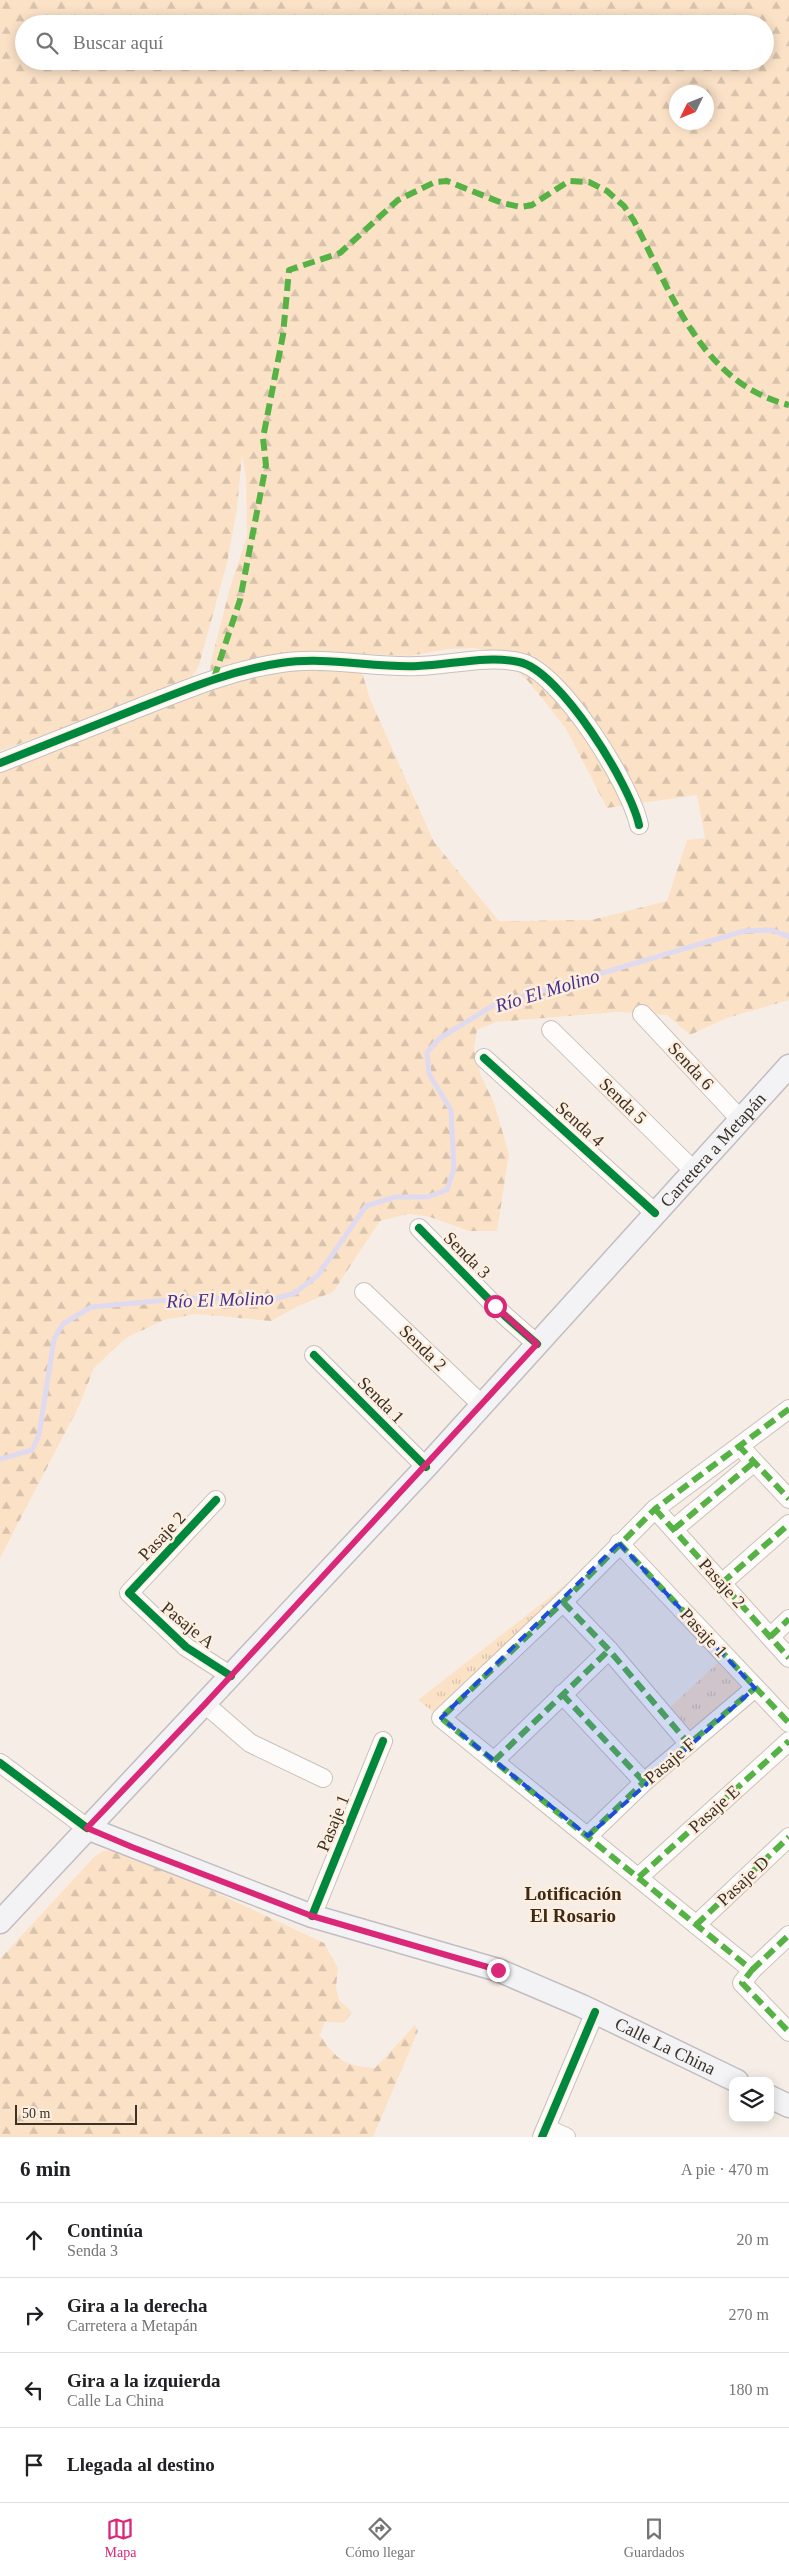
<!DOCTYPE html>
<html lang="es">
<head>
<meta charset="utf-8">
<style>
	body { margin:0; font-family:Georgia,serif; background:#f2f2f2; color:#202124 }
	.controls { position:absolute; right:15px; bottom:15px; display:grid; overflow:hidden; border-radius:10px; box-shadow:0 2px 12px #0003 }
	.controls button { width:45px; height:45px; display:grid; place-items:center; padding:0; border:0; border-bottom:1px solid #e0e0e0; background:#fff; color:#202124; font:25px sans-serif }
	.compass { position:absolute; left:669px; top:85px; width:45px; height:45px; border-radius:50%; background:#fff; box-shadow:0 2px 12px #0003; rotate:227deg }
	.scale { position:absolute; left:15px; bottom:12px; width:122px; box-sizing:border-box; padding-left:5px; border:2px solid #3a3127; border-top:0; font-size:14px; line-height:18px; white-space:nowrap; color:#3a3127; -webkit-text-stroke:4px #fdeedf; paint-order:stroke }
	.stop { position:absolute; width:15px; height:15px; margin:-11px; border:4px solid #db2777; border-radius:50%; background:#fff }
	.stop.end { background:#db2777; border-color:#fff; box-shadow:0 1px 5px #0008 }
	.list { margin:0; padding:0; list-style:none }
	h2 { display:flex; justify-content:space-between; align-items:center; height:65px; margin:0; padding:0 20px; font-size:21px }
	h2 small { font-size:16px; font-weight:400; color:#757577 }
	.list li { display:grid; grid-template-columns:32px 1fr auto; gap:15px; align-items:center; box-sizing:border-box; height:75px; padding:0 20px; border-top:1px solid #e0e0e0 }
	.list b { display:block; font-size:19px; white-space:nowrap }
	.list p { margin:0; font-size:16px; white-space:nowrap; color:#757577 }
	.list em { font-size:16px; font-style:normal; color:#757577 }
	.icon { flex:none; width:28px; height:28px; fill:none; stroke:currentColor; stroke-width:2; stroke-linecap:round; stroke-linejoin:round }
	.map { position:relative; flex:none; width:789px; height:2137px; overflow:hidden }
	.search { position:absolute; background:#fff; box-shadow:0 2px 12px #0003; left:15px; right:15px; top:15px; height:55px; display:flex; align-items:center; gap:12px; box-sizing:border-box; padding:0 18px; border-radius:28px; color:#757577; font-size:19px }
	.sheet { height:365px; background:#fff }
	nav { display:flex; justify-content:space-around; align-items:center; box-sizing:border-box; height:70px; border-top:1px solid #e0e0e0; background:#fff; font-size:14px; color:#757577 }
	nav a { display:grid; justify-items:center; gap:2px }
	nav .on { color:#db2777 }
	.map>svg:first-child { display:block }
	.forest { fill:url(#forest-firs); fill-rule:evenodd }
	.park { fill:url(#park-tufts) }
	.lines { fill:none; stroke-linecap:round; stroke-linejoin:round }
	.stream { stroke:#dfdaf0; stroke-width:5 }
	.minor-casing { stroke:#c9c1b9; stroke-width:20 }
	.major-casing { stroke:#c2bdc1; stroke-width:25 }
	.minor { stroke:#fefcfb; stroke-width:18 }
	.major { stroke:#f3f2f5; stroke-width:22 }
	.quiet { stroke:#56b245; stroke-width:6; stroke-dasharray:12 6; stroke-linecap:butt }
	.cycleway-casing { stroke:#fdeedf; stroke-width:11 }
	.cycleway { stroke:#00873e; stroke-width:8 }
	.route { stroke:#db2777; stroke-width:6 }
	.marked { fill:#1d4ed8; fill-opacity:0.2; stroke:#1d4ed8; stroke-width:4; stroke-dasharray:10 6; stroke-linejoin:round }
	.labels { text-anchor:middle; stroke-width:5; stroke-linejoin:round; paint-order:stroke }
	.street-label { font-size:18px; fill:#3a3127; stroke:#fdeedf }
	.water-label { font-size:19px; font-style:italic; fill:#45308c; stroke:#fdeedf }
	.neighbourhood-label { font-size:19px; font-weight:bold; fill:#3c2a15; stroke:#fdeedf }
</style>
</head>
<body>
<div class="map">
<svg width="789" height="2137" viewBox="0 0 789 2137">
	<defs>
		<pattern id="forest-firs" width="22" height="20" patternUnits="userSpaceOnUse" patternTransform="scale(1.25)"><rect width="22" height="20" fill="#fbe2c7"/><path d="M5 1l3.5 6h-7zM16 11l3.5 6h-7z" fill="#d8c2ab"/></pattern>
		<pattern id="park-tufts" width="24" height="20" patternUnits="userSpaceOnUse" patternTransform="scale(1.25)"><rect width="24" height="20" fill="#fbe2c7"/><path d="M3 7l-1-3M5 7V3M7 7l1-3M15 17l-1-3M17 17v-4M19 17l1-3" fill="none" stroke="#d8c2ab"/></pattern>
	</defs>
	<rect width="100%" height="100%" fill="#f6eee6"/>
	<g class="forest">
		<path d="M0,0H789V1000L727,1018L690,1035L667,1015L617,1012L496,1022L477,1030L474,1049L481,1076L494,1103L509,1154L497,1231H469L430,1217L408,1214L380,1221L333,1292L298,1306L271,1321L196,1314L164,1320L126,1338L94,1368L80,1404L0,1558V770L213,681L305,668L361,669L370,699L434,842L499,921L591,920L667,901L687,840L705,838L697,795L607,808L565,727L528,681L497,654L474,648L448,649L409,656L308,651L253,659L211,672L210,665L230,588L247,536L246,478L242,455L237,509L227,563L199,665L192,677L179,685L0,751ZM24,24H765V61H24ZM676,92H706V122H676Z"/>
		<path d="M114,1850L202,1886L324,1943L338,1968L336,1987L339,2000L352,2012L344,2023L325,2022L320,2035C337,2060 344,2066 375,2068L415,2025L418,2031L373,2137H0V1959L94,1857L103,1851Z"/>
	</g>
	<g class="park">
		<path d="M619,1543L441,1718L418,1700Z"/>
		<path d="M725,1656L755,1688L689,1744L663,1714Z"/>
	</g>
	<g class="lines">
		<path class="stream" d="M0,1459L32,1450L39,1435L54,1339L63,1324L91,1307L189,1298L274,1299L295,1293L318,1275L366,1206L395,1197H427L447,1190L454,1169L451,1110L429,1074L427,1052L440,1038L494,1005L744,931L772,930L789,937"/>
		<g class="minor-casing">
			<g id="minor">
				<path d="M0,763C47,744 94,726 141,707C187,689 232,670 281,663C327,656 372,668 418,666C451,665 486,655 519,662C560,670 631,786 639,825"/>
				<path d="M642,1014L740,1119"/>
				<path d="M551,1030L694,1171"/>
				<path d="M484,1058L655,1213"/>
				<path d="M419,1228L505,1316L537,1344"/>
				<path d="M364,1292L482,1405"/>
				<path d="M314,1355L426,1467"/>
				<path d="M789,1409L655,1509L563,1602L441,1718L752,1970L742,1983L789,2032"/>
				<path d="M747,1454L789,1499"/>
				<path d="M216,1500L129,1593L186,1647L231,1676"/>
				<path d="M655,1509L789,1658"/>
				<path d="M674,1529L754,1462"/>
				<path d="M619,1543L789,1723"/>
				<path d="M722,1583L789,1524"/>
				<path d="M563,1602L609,1650L689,1744"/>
				<path d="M770,1637L789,1619"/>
				<path d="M562,1694L644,1782"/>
				<path d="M205,1704L250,1743L323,1778"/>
				<path d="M494,1761L609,1650"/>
				<path d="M0,1763L87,1828"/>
				<path d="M588,1836L644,1782L755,1688"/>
				<path d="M639,1877L789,1741"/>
				<path d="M312,1916L383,1741"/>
				<path d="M696,1925L789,1837"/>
				<path d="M752,1970L789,1935"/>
				<path d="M546,2128L566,2137"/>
				<path d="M542,2137L595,2012"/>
			</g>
		</g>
		<g class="major-casing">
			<g id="major">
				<path id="s1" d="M87,1828L312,1916L498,1970L582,2006L737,2081"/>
				<path id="s2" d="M0,1922L426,1467L789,1066"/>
				<path d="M770,2097L789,2106"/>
			</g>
		</g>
		<use href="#minor" class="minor"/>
		<use href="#major" class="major"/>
		<g class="quiet">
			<path d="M214,678L240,600L266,465L263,438L283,335L289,270L340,253L398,200L435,182L447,181L502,203L521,207L532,205L569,181L589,182L607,191L624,206L634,221C672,294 701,383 789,405"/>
			<path d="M789,1409L655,1509L563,1602L441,1718L752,1970L742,1983L789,2032"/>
			<path d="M738,1445L789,1499"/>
			<path d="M655,1509L789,1658"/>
			<path d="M674,1529L754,1462"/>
			<path d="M619,1543L789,1723"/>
			<path d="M722,1583L789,1524"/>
			<path d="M563,1602L609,1650L689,1744"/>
			<path d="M770,1637L789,1619"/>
			<path d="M562,1694L644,1782"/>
			<path d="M494,1761L609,1650"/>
			<path d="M588,1836L644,1782L755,1688"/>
			<path d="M639,1877L789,1741"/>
			<path d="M696,1925L789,1837"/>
			<path d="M752,1970L789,1935"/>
		</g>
		<g class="cycleway-casing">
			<g id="cycleway">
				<path d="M0,763C47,744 94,726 141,707C187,689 232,670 281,663C327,656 372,668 418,666C451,665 486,655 519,662C560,670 631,786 639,825"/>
				<path d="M484,1058L655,1213"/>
				<path d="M419,1228L505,1316L537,1344"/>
				<path d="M314,1355L426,1467"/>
				<path d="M216,1500L129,1593L186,1647L231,1676"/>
				<path d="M0,1763L87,1828"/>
				<path d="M312,1916L383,1741"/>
				<path d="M542,2137L595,2012"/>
			</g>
		</g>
		<use href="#cycleway" class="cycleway"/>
	</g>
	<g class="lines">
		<path class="route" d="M495,1306L537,1344L205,1704L87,1828L132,1847L312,1916L498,1970"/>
	</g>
	<path class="marked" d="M619,1543L755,1688L588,1836L441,1718Z"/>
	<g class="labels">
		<g class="street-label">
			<text transform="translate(691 1066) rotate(47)" y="6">Senda 6</text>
			<text transform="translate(623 1101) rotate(44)" y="6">Senda 5</text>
			<text transform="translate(580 1124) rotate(42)" y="6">Senda 4</text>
			<text dy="6" stroke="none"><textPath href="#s2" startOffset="1051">Carretera a Metapán</textPath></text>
			<text transform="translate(467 1255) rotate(45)" y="6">Senda 3</text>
			<text transform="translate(423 1348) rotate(44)" y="6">Senda 2</text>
			<text transform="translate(381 1400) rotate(45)" y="6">Senda 1</text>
			<text transform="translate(162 1536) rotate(-47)" y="6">Pasaje 2</text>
			<text transform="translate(722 1583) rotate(48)" y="6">Pasaje 2</text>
			<text transform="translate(188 1625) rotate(39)" y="6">Pasaje A</text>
			<text transform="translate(704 1633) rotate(47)" y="6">Pasaje 1</text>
			<text transform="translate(670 1761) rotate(-40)" y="6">Pasaje F</text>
			<text transform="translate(714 1809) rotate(-42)" y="6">Pasaje E</text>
			<text transform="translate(333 1823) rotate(-68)" y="6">Pasaje 1</text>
			<text transform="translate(743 1881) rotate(-43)" y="6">Pasaje D</text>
			<text dy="6" stroke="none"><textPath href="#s1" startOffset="619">Calle La China</textPath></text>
		</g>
		<g class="water-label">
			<text transform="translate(547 990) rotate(-17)" y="7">Río El Molino</text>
			<text transform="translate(220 1299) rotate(-2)" y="7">Río El Molino</text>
		</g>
		<g class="neighbourhood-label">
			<text x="573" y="1900">Lotificación<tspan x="573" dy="22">El Rosario</tspan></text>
		</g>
	</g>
</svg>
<div class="controls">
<button><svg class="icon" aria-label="layers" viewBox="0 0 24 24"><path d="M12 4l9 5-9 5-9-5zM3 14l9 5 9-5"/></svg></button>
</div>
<svg class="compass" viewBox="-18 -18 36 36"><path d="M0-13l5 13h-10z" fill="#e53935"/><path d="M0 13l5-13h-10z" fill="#757577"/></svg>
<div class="scale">50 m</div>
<div class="stop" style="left:495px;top:1306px"></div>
<div class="stop end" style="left:498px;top:1970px"></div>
<div class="search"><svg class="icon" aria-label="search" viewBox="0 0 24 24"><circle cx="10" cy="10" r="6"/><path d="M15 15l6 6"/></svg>Buscar aquí</div>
</div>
<section class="sheet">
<h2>6 min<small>A pie · 470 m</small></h2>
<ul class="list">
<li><svg class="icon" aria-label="ahead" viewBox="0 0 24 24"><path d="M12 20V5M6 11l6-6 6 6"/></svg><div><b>Continúa</b><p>Senda 3</p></div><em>20 m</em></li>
<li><svg class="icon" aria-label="right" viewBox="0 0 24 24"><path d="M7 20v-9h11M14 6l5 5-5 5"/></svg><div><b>Gira a la derecha</b><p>Carretera a Metapán</p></div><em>270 m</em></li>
<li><svg class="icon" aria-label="left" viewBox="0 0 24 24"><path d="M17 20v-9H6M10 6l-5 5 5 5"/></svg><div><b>Gira a la izquierda</b><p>Calle La China</p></div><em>180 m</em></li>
<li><svg class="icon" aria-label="arrive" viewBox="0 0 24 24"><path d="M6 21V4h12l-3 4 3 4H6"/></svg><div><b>Llegada al destino</b></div></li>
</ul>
</section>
<nav>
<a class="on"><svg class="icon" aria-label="map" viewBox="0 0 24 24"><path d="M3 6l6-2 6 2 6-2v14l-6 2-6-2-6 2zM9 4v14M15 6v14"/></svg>Mapa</a>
<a><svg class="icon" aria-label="directions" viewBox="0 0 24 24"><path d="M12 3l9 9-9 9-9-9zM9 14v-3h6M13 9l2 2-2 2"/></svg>Cómo llegar</a>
<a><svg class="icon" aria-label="saved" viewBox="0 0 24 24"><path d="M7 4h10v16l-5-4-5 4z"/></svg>Guardados</a>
</nav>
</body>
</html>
